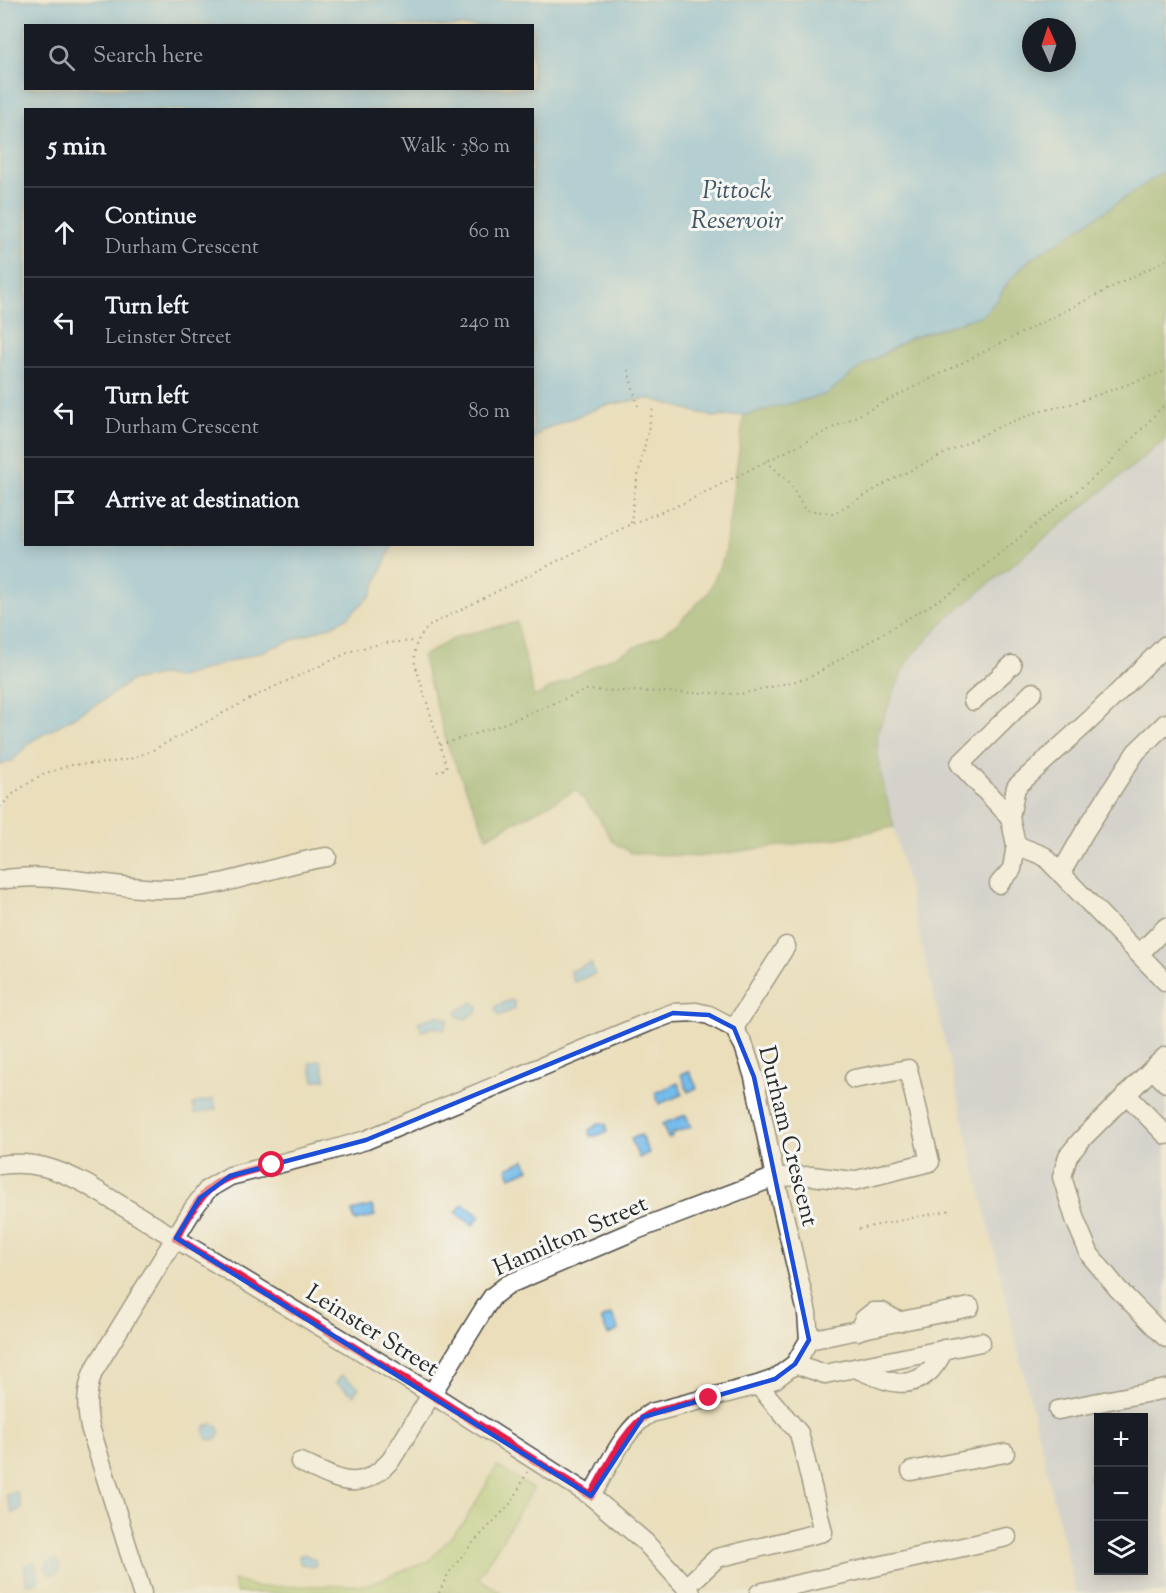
<!DOCTYPE html>
<html lang="en">
<head>
<meta charset="utf-8">
<style>
	body { margin:0; font-family:"Sorts Mill Goudy",serif; background:#20242c; color:#f1f3f6 }
	.controls { position:absolute; right:18px; bottom:18px; display:grid; overflow:hidden; border-radius:0px; box-shadow:0 3px 15px #0003 }
	.controls button { width:54px; height:54px; display:grid; place-items:center; padding:0; border:0; border-bottom:2px solid #363941; background:#171b24; color:#f1f3f6; font:30px sans-serif }
	.compass { position:absolute; left:1022px; top:18px; width:54px; height:54px; border-radius:50%; background:#171b24; box-shadow:0 3px 15px #0003; rotate:357deg }
	.stop { position:absolute; width:18px; height:18px; margin:-14px; border:4px solid #e11d48; border-radius:50%; background:#fff }
	.stop.end { background:#e11d48; border-color:#fff; box-shadow:0 2px 6px #0008 }
	.list { margin:0; padding:0; list-style:none }
	h2 { display:flex; justify-content:space-between; align-items:center; height:78px; margin:0; padding:0 24px; font-size:26px }
	h2 small { font-size:20px; font-weight:400; color:#9ea1a6 }
	.list li { display:grid; grid-template-columns:39px 1fr auto; gap:18px; align-items:center; box-sizing:border-box; height:90px; padding:0 24px; border-top:2px solid #363941 }
	.list b { display:block; font-size:22px; white-space:nowrap }
	.list p { margin:0; font-size:20px; white-space:nowrap; color:#9ea1a6 }
	.list em { font-size:20px; font-style:normal; color:#9ea1a6 }
	.icon { flex:none; width:33px; height:33px; fill:none; stroke:currentColor; stroke-width:2; stroke-linecap:round; stroke-linejoin:round }
	.map { position:relative; flex:none; width:1166px; height:1593px; overflow:hidden }
	.search { position:absolute; background:#171b24; box-shadow:0 3px 15px #0003; left:24px; top:24px; width:510px; height:66px; display:flex; align-items:center; gap:15px; box-sizing:border-box; padding:0 21px; border-radius:0px; color:#9ea1a6; font-size:22px }
	.panel { position:absolute; background:#171b24; box-shadow:0 3px 15px #0003; left:24px; top:108px; width:510px; height:438px; border-radius:0px }
	.map>svg:first-child { display:block }
	.industrial { fill:#bac4de; fill-rule:evenodd }
	.green { fill:#a7c871; stroke:#697a4e; stroke-width:1.5 }
	.forest { fill:#85ac63; stroke:#586c47; stroke-width:1.5 }
	.water { fill:#73bbeb; stroke:#4f738b; stroke-width:1.5; fill-rule:evenodd }
	.lines { fill:none; stroke-linecap:round; stroke-linejoin:round }
	.minor-casing { stroke:#484641; stroke-width:21 }
	.path { stroke:#484641; stroke-width:2; stroke-dasharray:1.5 4.5; stroke-linecap:butt }
	.minor { stroke:#fff; stroke-width:18 }
	.route { stroke:#e11d48; stroke-width:8 }
	.marked { fill:none; stroke:#1d4ed8; stroke-width:4.5; stroke-linejoin:round }
	.labels { text-anchor:middle; stroke-width:6; stroke-linejoin:round; paint-order:stroke }
	.street-label { font-size:24px; fill:#2b2b2b; stroke:#f6f6f2 }
	.water-label { font-size:26px; font-style:italic; fill:#415665; stroke:#f6f6f2 }
</style>
</head>
<body>
<div class="map">
<svg width="1166" height="1593" viewBox="0 0 1166 1593">
	<rect width="100%" height="100%" fill="#f6f6f2"/>
	<filter id="ink" filterUnits="userSpaceOnUse"><feTurbulence type="fractalNoise" baseFrequency=".0167" numOctaves="2"/><feDisplacementMap in="SourceGraphic" scale="12" xChannelSelector="R" yChannelSelector="G"/><feConvolveMatrix kernelMatrix="1 2 1 2 8 2 1 2 1" color-interpolation-filters="sRGB"/></filter>
	<filter id="wash" filterUnits="userSpaceOnUse"><feTurbulence type="fractalNoise" baseFrequency=".008" numOctaves="4" result="noise"/><feDisplacementMap in="SourceGraphic" scale="24" xChannelSelector="R" yChannelSelector="G"/><feGaussianBlur stdDeviation="1.35" result="paint"/><feColorMatrix in="noise" values="0 0 0 0 0 0 0 0 0 0 0 0 0 0 0 0 0 1.4 0 .05"/><feComposite in="paint" operator="in"/></filter>
	<g filter="url(#wash)">
		<rect width="100%" height="100%" fill="#eadebb"/>
		<path class="industrial" d="M1166,439V1593H1076L882,778L876,743L878,731L906,663L946,619ZM1098,1418H1144V1570H1098Z"/>
		<path class="green" d="M497,1466L533,1489L478,1578L502,1593H237L233,1580L257,1587L367,1585L429,1561L465,1521Z"/>
		<g class="forest">
			<path d="M1166,170V439L946,619L906,663L878,731C874,762 887,797 894,827L839,838L698,857L631,853L613,842L599,818L576,790L487,837L448,747L422,656L458,636L517,622L534,697L602,662L659,636L679,622L708,593L724,556L744,415L827,394L859,368L911,338L982,315L998,299L1008,282L1030,259L1055,244Z"/>
			<path d="M1094,1452L1098,1454V1486L1093,1485L1089,1478L1092,1469L1091,1454Z"/>
		</g>
		<g class="water">
			<path d="M0,0H1166V170L1055,244L1030,259L1008,282L998,299L982,315L910,338L859,368L827,394L744,415L714,417L652,399L635,400L603,406L543,430L533,439L532,110H26V544L392,545L371,595L347,618L333,625L252,655L176,678L161,675L130,681L104,700L33,740L12,761L0,765ZM26,26H532V88H26ZM1031,27H1067V63H1031Z"/>
			<path d="M591,963L595,974L574,982L570,971Z"/>
			<path d="M510,1000L514,1001L515,1009L499,1016L495,1009L496,1006Z"/>
			<path d="M473,1002L478,1005V1011L465,1019L458,1017L456,1011Z"/>
			<path d="M437,1015L449,1019L444,1030L434,1027L422,1031L418,1022Z"/>
			<path d="M321,1060L326,1079L314,1081L310,1063Z"/>
			<path d="M689,1071L697,1088L688,1092L681,1074Z"/>
			<path d="M678,1083L683,1094L659,1104L655,1093Z"/>
			<path d="M213,1099L216,1109L195,1114L193,1104Z"/>
			<path d="M686,1115L691,1127L671,1134L672,1137L668,1138L662,1124Z"/>
			<path d="M600,1123L606,1124L607,1132L595,1136H590L589,1130Z"/>
			<path d="M641,1135L649,1153L639,1158L631,1139Z"/>
			<path d="M525,1160L529,1169L511,1177L507,1168Z"/>
			<path d="M463,1204L480,1216L473,1225L456,1213Z"/>
			<path d="M372,1206L375,1216L355,1221L352,1211Z"/>
			<path d="M612,1314L619,1330L608,1335L601,1319Z"/>
			<path d="M341,1375L359,1387L354,1395L336,1383Z"/>
			<circle cx="212" cy="1432" r="8"/>
			<path d="M17,1492L22,1509L12,1513L6,1495Z"/>
			<path d="M304,1554L315,1559L316,1565L312,1567L300,1564L299,1556Z"/>
			<circle cx="53" cy="1567" r="7"/>
			<path d="M35,1562C38,1573 44,1585 28,1584L26,1582L25,1565Z"/>
		</g>
	</g>
	<g filter="url(#ink)">
		<g class="lines">
			<g class="minor-casing">
				<g id="minor">
					<path d="M973,701L1012,665"/>
					<path d="M1010,817L1016,787L1091,719L1166,645"/>
					<path d="M1016,845L1044,856L1166,982"/>
					<path d="M1061,873L1085,831L1136,752L1166,723"/>
					<path d="M0,880C58,870 116,891 174,889C227,888 276,864 327,857"/>
					<path d="M999,884L1012,869L1016,845L1010,817L960,764L1033,692"/>
					<path d="M1139,954L1166,927"/>
					<path d="M734,1028L786,946"/>
					<path d="M1166,1056L1152,1069L1166,1083"/>
					<path d="M1152,1069L1082,1139L1068,1156L1062,1177L1076,1222L1090,1255L1118,1289L1166,1338"/>
					<path d="M1126,1094L1166,1135"/>
					<path d="M0,1165C32,1160 57,1169 86,1184L430,1393L591,1496L645,1542L691,1593"/>
					<path d="M858,1331L864,1319L873,1312H882L900,1322"/>
					<path d="M809,1340L970,1307"/>
					<path d="M795,1364L825,1374L981,1342"/>
					<path d="M855,1368C881,1379 907,1394 931,1370C937,1363 941,1358 944,1349"/>
					<path d="M1058,1410L1166,1389"/>
					<path d="M300,1462C338,1479 358,1496 391,1460L484,1309L493,1296L507,1285L636,1230L775,1177L812,1176L853,1181L930,1162L908,1069L854,1079"/>
					<path d="M911,1471L1005,1453"/>
					<path d="M686,1587L717,1558L823,1532L799,1433L758,1385"/>
					<path d="M142,1593L90,1427C86,1407 86,1391 93,1372L193,1209L208,1189L230,1176L325,1152L366,1140L649,1022L673,1013L696,1012L709,1015L734,1028L744,1046L754,1077L775,1177L807,1313L809,1340L795,1364L775,1379L758,1385L651,1413C625,1426 606,1471 591,1496"/>
					<path d="M759,1593L1007,1537"/>
				</g>
			</g>
			<g class="path">
				<path d="M628,370L638,406"/>
				<path d="M766,461L789,482L805,510L834,513L895,478L1001,426L1037,412L1071,404L1166,371"/>
				<path d="M631,523L634,494L653,408"/>
				<path d="M440,745L493,728L586,690L741,694L809,678L955,590L1104,469L1166,403"/>
				<path d="M437,772L447,768L415,664C413,645 418,636 432,624L631,524L684,503L1166,260"/>
				<path d="M0,807L15,792L43,774L71,765L107,763L130,759L153,750L263,692L354,650L384,643L416,641"/>
				<path d="M859,1229L951,1210"/>
				<path d="M439,1593L448,1574L470,1546L513,1501L527,1472"/>
			</g>
			<use href="#minor" class="minor"/>
		</g>
	</g>
	<g class="lines" filter="url(#ink)">
		<path class="route" d="M272,1165C210,1179 207,1184 176,1238L430,1394L591,1496C606,1471 625,1426 651,1413L709,1398"/>
	</g>
	<path d="M0 0H1166V1593H0ZM673,1013L709,1015L734,1028L754,1077L809,1340L795,1364L775,1379L643,1417L591,1496L176,1238L200,1198L230,1176L366,1140Z" fill="#eadebb" fill-opacity=".55" fill-rule="evenodd"/>
	<path class="marked" d="M673,1013L709,1015L734,1028L754,1077L809,1340L795,1364L775,1379L643,1417L591,1496L176,1238L200,1198L230,1176L366,1140Z"/>
	<g class="labels">
		<g class="street-label">
			<text transform="translate(789 1136) rotate(76)" y="8">Durham Crescent</text>
			<text transform="translate(570 1235) rotate(-24)" y="8">Hamilton Street</text>
			<text transform="translate(373 1330) rotate(32)" y="8">Leinster Street</text>
		</g>
		<g class="water-label">
			<text x="737" y="198">Pittock<tspan x="737" dy="30">Reservoir</tspan></text>
		</g>
	</g>
</svg>
<div class="controls">
<button>+</button>
<button>−</button>
<button><svg class="icon" aria-label="layers" viewBox="0 0 24 24"><path d="M12 4l9 5-9 5-9-5zM3 14l9 5 9-5"/></svg></button>
</div>
<svg class="compass" viewBox="-18 -18 36 36"><path d="M0-13l5 13h-10z" fill="#e53935"/><path d="M0 13l5-13h-10z" fill="#9ea1a6"/></svg>
<div class="stop" style="left:272px;top:1165px"></div>
<div class="stop end" style="left:709px;top:1398px"></div>
<div class="search"><svg class="icon" aria-label="search" viewBox="0 0 24 24"><circle cx="10" cy="10" r="6"/><path d="M15 15l6 6"/></svg>Search here</div>
<section class="panel">
<h2>5 min<small>Walk · 380 m</small></h2>
<ul class="list">
<li><svg class="icon" aria-label="ahead" viewBox="0 0 24 24"><path d="M12 20V5M6 11l6-6 6 6"/></svg><div><b>Continue</b><p>Durham Crescent</p></div><em>60 m</em></li>
<li><svg class="icon" aria-label="left" viewBox="0 0 24 24"><path d="M17 20v-9H6M10 6l-5 5 5 5"/></svg><div><b>Turn left</b><p>Leinster Street</p></div><em>240 m</em></li>
<li><svg class="icon" aria-label="left" viewBox="0 0 24 24"><path d="M17 20v-9H6M10 6l-5 5 5 5"/></svg><div><b>Turn left</b><p>Durham Crescent</p></div><em>80 m</em></li>
<li><svg class="icon" aria-label="arrive" viewBox="0 0 24 24"><path d="M6 21V4h12l-3 4 3 4H6"/></svg><div><b>Arrive at destination</b></div></li>
</ul>
</section>
</div>
</body>
</html>
